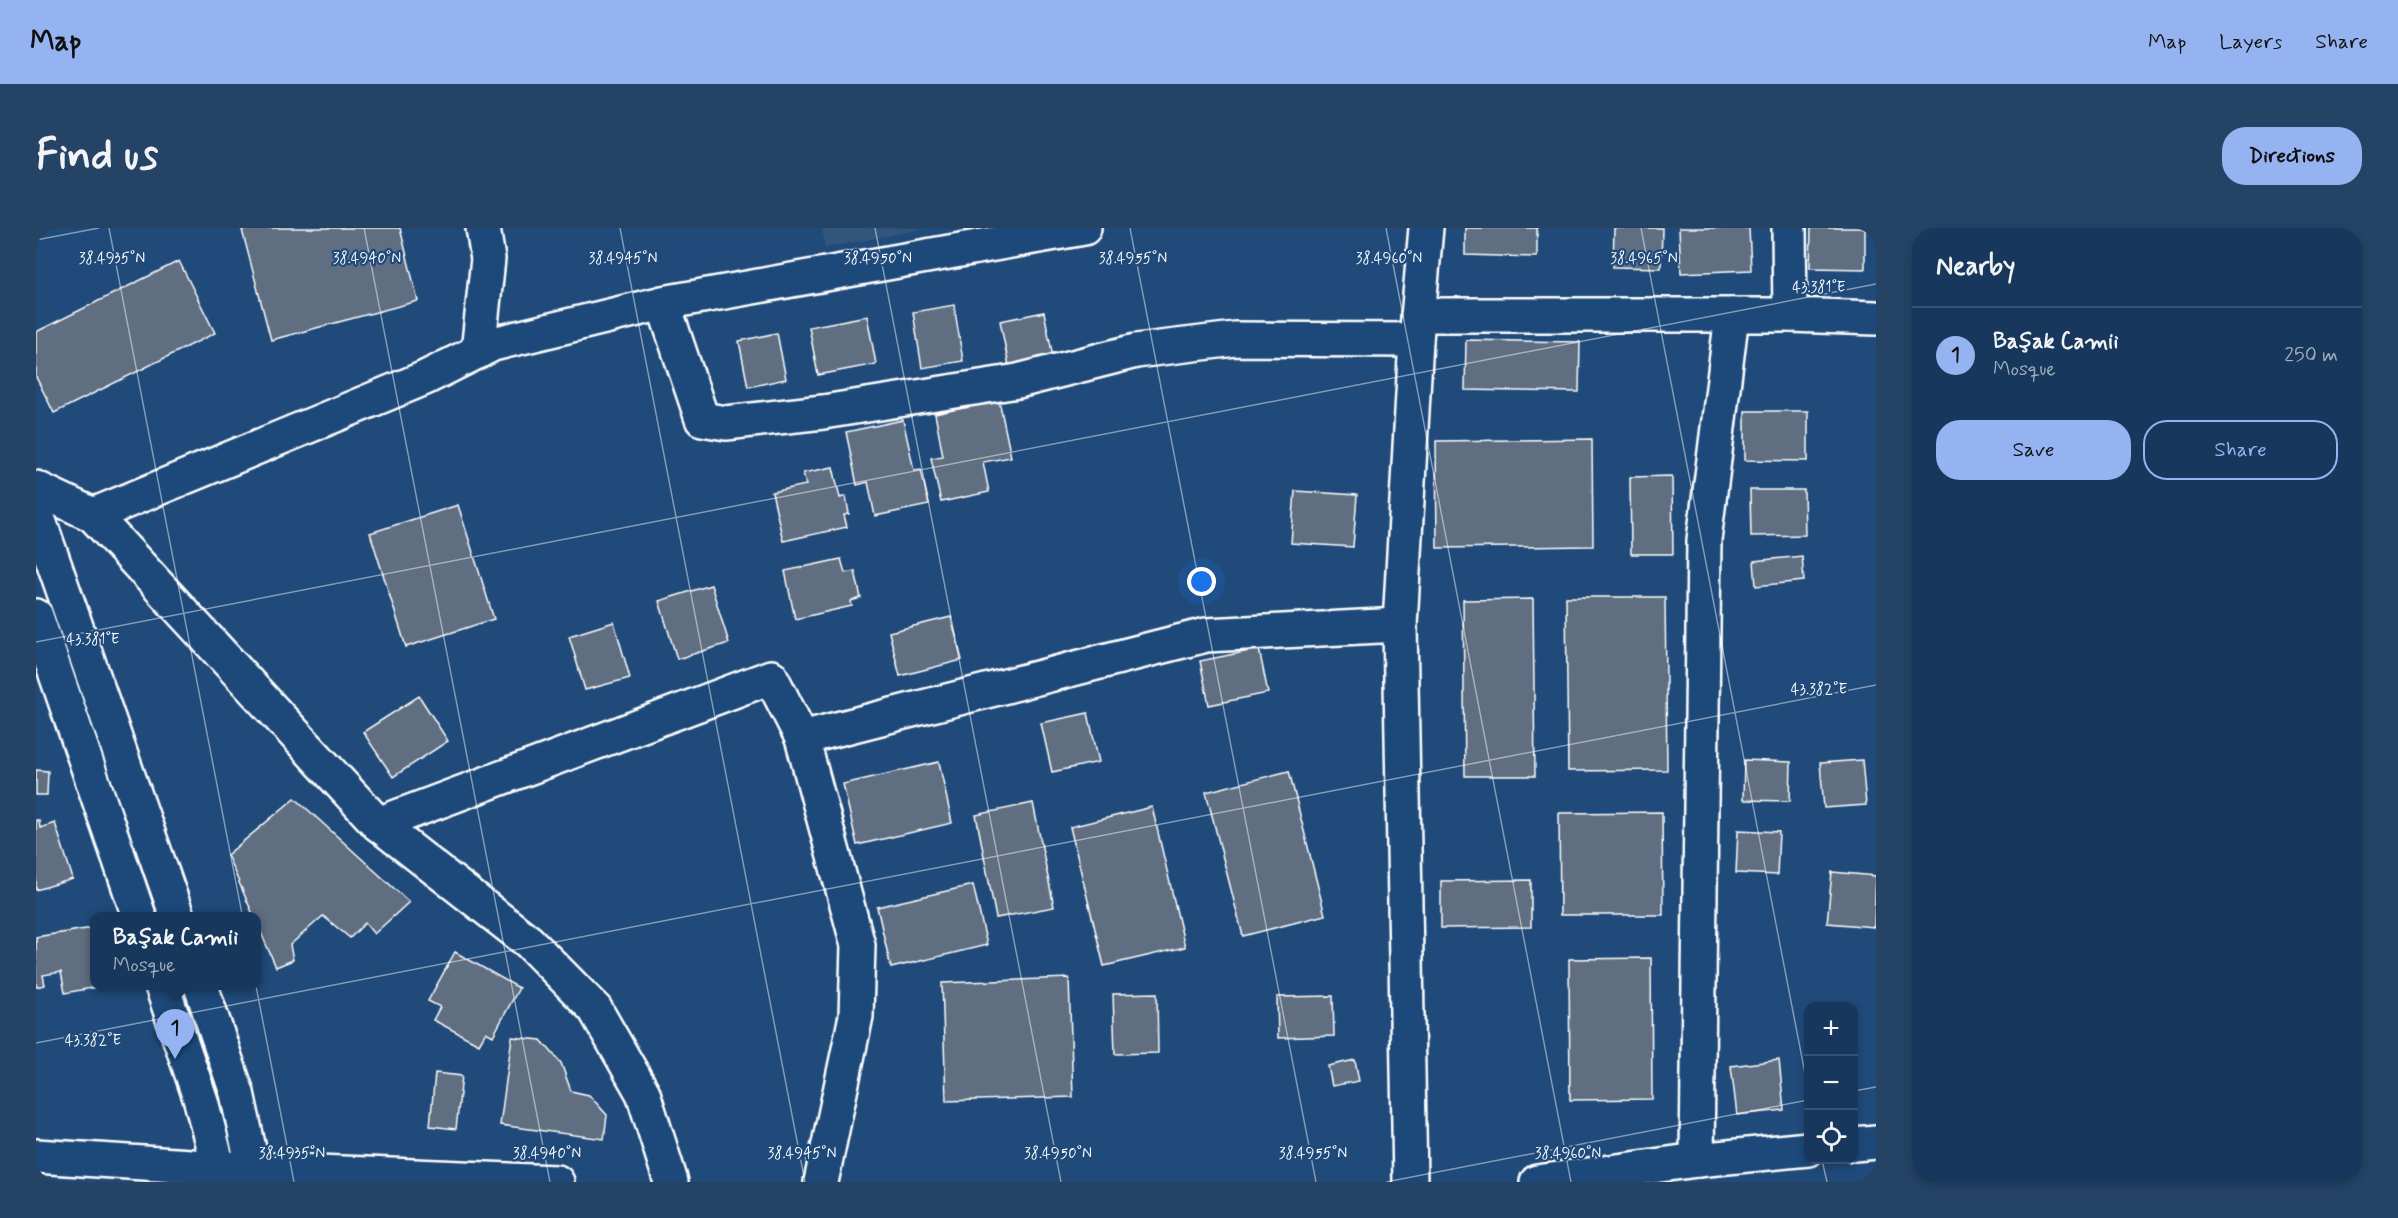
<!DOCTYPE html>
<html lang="en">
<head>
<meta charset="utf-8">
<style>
	body { margin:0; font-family:Mynerve,sans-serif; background:#244365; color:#f1f3f6 }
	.controls { position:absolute; right:18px; bottom:18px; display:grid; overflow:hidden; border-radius:12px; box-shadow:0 3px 9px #0003 }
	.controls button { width:54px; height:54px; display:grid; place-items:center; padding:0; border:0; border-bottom:2px solid #365272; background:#17385c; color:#f1f3f6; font:30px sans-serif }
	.you { position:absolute; left:1166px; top:354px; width:21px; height:21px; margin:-15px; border:4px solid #fff; border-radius:50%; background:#1a73e8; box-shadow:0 0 0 9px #1a73e833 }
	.badge { display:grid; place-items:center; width:39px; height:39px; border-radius:50%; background:#95b2f1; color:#111; font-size:20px; font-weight:700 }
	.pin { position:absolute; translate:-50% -50px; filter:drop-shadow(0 2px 3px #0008) }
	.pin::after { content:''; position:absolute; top:32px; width:21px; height:18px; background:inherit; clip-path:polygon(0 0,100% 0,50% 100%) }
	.popup { position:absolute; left:54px; top:684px; width:171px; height:78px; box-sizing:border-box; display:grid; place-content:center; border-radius:12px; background:#17385c; filter:drop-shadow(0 2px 4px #0005); font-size:20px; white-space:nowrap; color:#9eacbb }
	.popup b { font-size:22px; color:#f1f3f6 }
	.popup::after { content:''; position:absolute; left:50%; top:100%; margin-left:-12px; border:12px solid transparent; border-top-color:#17385c }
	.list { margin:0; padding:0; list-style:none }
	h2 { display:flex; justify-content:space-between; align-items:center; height:78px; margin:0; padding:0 24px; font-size:26px }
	h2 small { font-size:20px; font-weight:400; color:#9eacbb }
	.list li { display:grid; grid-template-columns:39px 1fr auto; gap:18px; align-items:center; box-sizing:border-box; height:96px; padding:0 24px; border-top:2px solid #365272 }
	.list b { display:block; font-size:22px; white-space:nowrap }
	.list p { margin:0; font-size:20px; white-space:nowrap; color:#9eacbb }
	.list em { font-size:20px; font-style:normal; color:#9eacbb }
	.actions { display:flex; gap:12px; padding:18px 24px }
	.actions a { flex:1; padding:14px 0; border:2px solid #95b2f1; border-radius:24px; text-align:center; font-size:21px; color:#95b2f1 }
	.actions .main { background:#95b2f1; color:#111 }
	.icon { flex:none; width:33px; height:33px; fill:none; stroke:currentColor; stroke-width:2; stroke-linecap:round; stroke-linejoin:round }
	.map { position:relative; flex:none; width:1840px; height:954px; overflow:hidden; border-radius:24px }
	header { display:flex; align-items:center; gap:36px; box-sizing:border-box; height:84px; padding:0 30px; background:#95b2f1; color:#111 }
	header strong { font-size:28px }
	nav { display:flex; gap:33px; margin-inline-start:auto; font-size:21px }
	.intro { display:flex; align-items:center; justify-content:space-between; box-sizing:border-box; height:144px; padding:0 36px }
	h1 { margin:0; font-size:42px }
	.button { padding:15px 27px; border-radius:24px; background:#95b2f1; color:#111; font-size:21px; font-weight:700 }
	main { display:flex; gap:36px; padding:0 36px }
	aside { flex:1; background:#17385c; border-radius:24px; box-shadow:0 3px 9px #0003 }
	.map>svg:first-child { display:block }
	.built { fill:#33557c }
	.building { fill:#616e81; stroke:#fff; stroke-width:1.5 }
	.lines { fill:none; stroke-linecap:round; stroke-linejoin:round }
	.minor-casing { stroke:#fff; stroke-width:38 }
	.minor { stroke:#1f4a7a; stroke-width:33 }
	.ticks { fill:none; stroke:#fff; stroke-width:1.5; stroke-opacity:0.45 }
	.ticks-label { font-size:15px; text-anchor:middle; fill:#fff; stroke:#1f4a7a; stroke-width:4.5; stroke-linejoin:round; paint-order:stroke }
</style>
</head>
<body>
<header>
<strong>Map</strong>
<nav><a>Map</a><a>Layers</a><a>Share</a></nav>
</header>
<div class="intro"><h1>Find us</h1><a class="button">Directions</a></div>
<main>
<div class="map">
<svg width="1840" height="954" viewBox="0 0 1840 954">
	<rect width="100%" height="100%" fill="#1f4a7a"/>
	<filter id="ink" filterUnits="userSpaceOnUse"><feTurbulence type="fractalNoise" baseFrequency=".0167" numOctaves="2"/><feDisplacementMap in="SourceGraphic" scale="12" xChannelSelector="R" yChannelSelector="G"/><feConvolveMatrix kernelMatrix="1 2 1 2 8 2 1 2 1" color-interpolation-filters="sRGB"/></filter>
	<g filter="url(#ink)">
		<path class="built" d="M786,0H892L789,20Z"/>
		<g class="building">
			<path d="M212,0H364L382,73L235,112L206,2Z"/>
			<path d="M1429,0H1501V29L1429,27Z"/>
			<path d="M1578,0H1626L1625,40L1577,39Z"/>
			<path d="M1643,0H1713L1715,42L1645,45Z"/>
			<path d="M1775,0H1829V41L1774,40Z"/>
			<path d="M143,33L179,105L18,185L0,149V104Z"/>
			<path d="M918,77L927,133L886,140L877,84Z"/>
			<path d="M1008,84L1017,129L973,138L964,93Z"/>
			<path d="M831,88L840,136L782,147L773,99Z"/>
			<path d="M741,105L750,151L712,159L703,113Z"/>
			<path d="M1430,112L1544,114L1543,164L1429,162Z"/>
			<path d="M963,172L975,229L947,234L953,264L905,274L895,230L907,228L899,186Z"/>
			<path d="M1709,183H1772V233L1709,232Z"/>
			<path d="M867,192L878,242L885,241L893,277L839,288L832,254L821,257L810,204Z"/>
			<path d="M1556,211L1557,318L1401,320L1400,213Z"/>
			<path d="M797,239L804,270L810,268L813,286L808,287L811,299L747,313L736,264L770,257L767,245Z"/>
			<path d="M1636,248L1637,326H1595L1594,249Z"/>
			<path d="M1714,262H1768L1769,307L1715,308Z"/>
			<path d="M1259,263L1321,267L1317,319L1255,315Z"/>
			<path d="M422,277L458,391L370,419L334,305Z"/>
			<path d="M1766,328L1768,353L1720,358L1718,333Z"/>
			<path d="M805,331L809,345L819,343L825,370L815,373L816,378L759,391L749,343Z"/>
			<path d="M675,357L693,415L641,431L623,373Z"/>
			<path d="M1530,369H1629L1631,542L1532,543Z"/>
			<path d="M1497,371L1499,548H1429L1427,372Z"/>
			<path d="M915,389L926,432L864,448L853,404Z"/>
			<path d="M578,394L594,450L549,462L533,408Z"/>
			<path d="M1223,421L1232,465L1173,477L1164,433Z"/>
			<path d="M383,468L412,513L357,549L327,504Z"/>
			<path d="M1052,485L1063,534L1016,544L1005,495Z"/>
			<path d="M1708,532L1755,534L1754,573L1707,572Z"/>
			<path d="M1826,532L1830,577L1788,580L1784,535Z"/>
			<path d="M903,534L916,595L821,617L807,556Z"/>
			<path d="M0,542L12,543L11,567H0Z"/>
			<path d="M1253,543L1289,687L1207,708L1170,564Z"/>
			<path d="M259,570L373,674L338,706L329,695L314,710L287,688L254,717L257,732L240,739L191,627Z"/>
			<path d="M997,575L1018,679L960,690L940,587Z"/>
			<path d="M1116,579L1149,719L1068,738L1034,599Z"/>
			<path d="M1626,584L1627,687H1524L1523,585Z"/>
			<path d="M0,592H3L4,600L19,595L37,651L0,662Z"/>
			<path d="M1702,602L1743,604L1741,647L1700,645Z"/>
			<path d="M1796,644L1840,648L1838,699L1791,695Z"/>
			<path d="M1495,652V699L1405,700V653Z"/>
			<path d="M937,657L951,717L855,740L841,679Z"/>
			<path d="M57,700L58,758H67L29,765L25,744L7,747L9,757L0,759V709Z"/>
			<path d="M419,724L483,760L457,808L450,804L443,816L397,792L404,779L392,773Z"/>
			<path d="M1615,730L1616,871L1534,872L1533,731Z"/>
			<path d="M1033,750L1037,869L910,873L906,755Z"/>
			<path d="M1121,765L1122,825L1079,826L1077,766Z"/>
			<path d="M1297,768L1298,808L1242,810L1241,769Z"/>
			<path d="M476,809L505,812L525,835L535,863L553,867L571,887L568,911L464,897Z"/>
			<path d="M1319,832L1323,853L1296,858L1292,838Z"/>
			<path d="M1743,832L1748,882L1701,887L1695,838Z"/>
			<path d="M399,845L426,848L420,901L394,898Z"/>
		</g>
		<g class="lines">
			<g class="minor-casing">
				<g id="minor">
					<path d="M1753,0L1754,87"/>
					<path d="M627,75L666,191L690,195L787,184L982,153L1100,123L1199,111L1380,112"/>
					<path d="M1382,87H1754L1840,90"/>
					<path d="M442,124L452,31L447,0"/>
					<path d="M0,260L57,287L342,596L493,714L559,781L607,865L635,954"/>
					<path d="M0,284L141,688"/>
					<path d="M57,287L389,150L457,116L627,75L1048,0"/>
					<path d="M0,388L103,688"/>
					<path d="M766,510L822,717L820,788L785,954"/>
					<path d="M342,596L735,449L766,510L1170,407L1364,397"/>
					<path d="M126,758L165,873L186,954"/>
					<path d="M165,758L201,865L220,954"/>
					<path d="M1818,916L1840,914"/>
					<path d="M0,928L185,940L521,954"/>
					<path d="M1661,932L1668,312L1696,87"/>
					<path d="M1374,954L1364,397L1380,112L1390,0"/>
					<path d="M1501,954L1661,932L1772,921"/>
				</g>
			</g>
			<use href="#minor" class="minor"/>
		</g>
	</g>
	<path class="ticks" d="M73,0L258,954M328,0L514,954M584,0L769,954M839,0L1025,954M1094,0L1280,954M1350,0L1535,954M1605,0L1772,861M0,12L63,0M0,414L1840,56M0,815L1840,457M1818,863L1840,859M1786,932L1791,954M0,938L3,954M1350,954L1772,872"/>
	<g class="ticks-label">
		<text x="76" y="35">38.4935°N</text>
		<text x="331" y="35">38.4940°N</text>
		<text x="587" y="35">38.4945°N</text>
		<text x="842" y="35">38.4950°N</text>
		<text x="1097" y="35">38.4955°N</text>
		<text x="1353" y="35">38.4960°N</text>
		<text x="1608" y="35">38.4965°N</text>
		<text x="1783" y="64">43.381°E</text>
		<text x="57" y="416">43.381°E</text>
		<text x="1783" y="466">43.382°E</text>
		<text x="57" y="817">43.382°E</text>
		<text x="256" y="930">38.4935°N</text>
		<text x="511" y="930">38.4940°N</text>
		<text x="766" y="930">38.4945°N</text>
		<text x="1022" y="930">38.4950°N</text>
		<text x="1277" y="930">38.4955°N</text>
		<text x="1532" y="930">38.4960°N</text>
	</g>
</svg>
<div class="controls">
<button>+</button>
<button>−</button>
<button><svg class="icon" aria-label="locate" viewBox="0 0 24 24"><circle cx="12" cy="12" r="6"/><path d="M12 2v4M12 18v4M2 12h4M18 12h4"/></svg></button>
</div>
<div class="you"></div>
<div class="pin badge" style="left:139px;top:831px">1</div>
<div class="popup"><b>Başak Camii</b>Mosque</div>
</div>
<aside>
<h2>Nearby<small></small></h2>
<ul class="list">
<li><span class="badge">1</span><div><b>Başak Camii</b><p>Mosque</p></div><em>250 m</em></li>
</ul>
<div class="actions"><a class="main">Save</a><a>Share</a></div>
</aside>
</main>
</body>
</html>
